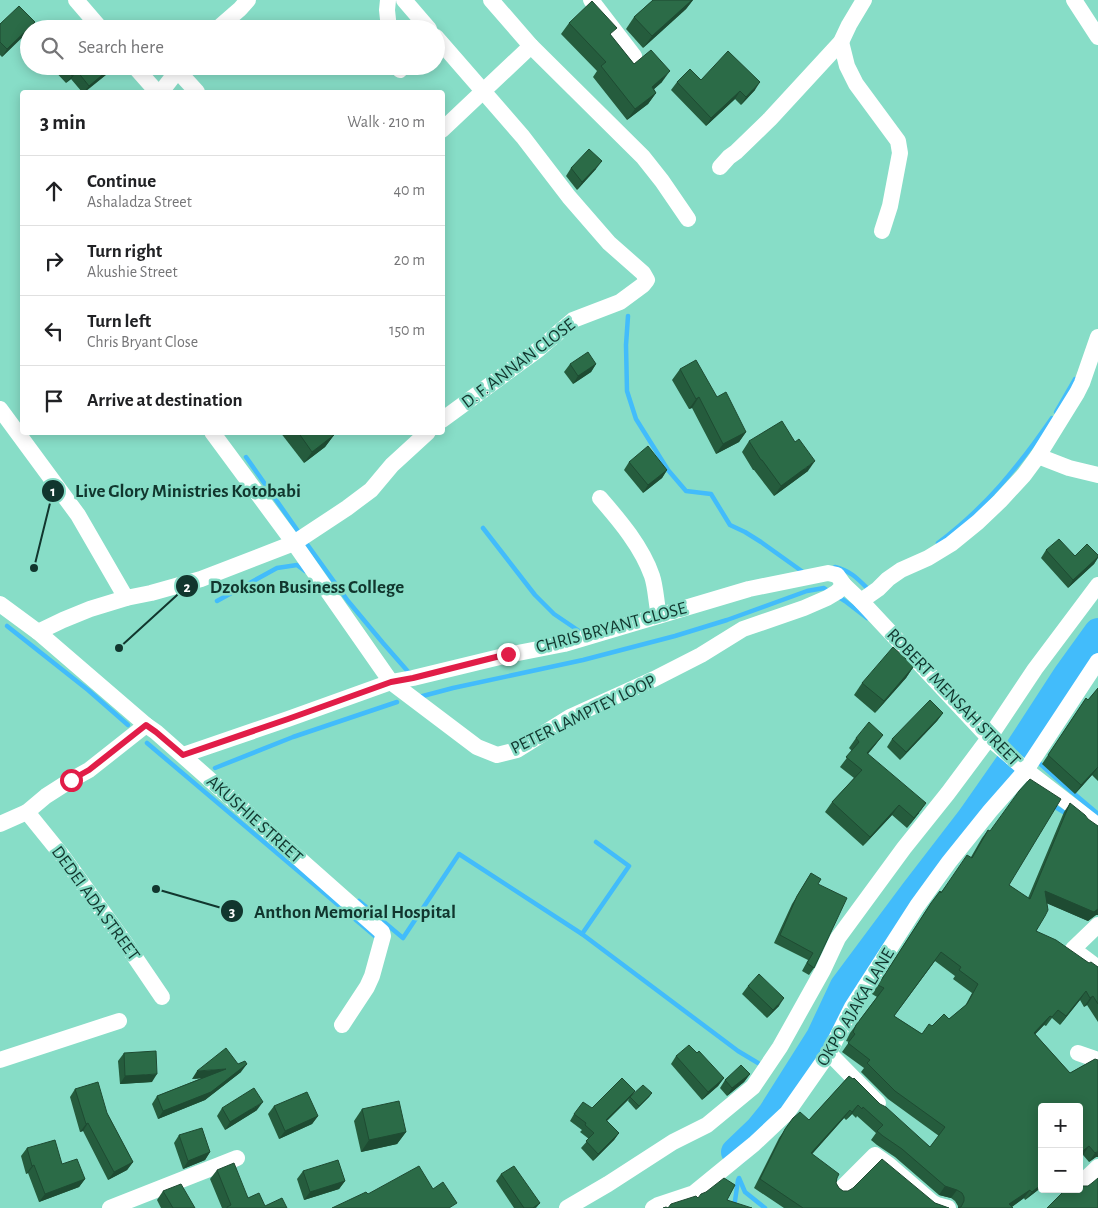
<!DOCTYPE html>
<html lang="en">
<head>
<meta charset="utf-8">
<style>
	body { margin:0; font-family:"Alegreya Sans",sans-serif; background:#f2f2f2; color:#202124 }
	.controls { position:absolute; right:15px; bottom:15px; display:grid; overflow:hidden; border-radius:5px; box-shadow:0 2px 12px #0003 }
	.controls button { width:45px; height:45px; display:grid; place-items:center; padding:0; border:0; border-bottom:1px solid #e0e0e0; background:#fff; color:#202124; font:25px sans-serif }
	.stop { position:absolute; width:15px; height:15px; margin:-11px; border:4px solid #e11d48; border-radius:50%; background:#fff }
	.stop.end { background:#e11d48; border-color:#fff; box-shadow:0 1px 5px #0008 }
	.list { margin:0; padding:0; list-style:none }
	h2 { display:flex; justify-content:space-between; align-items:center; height:65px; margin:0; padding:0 20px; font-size:21px }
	h2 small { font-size:16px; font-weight:400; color:#757577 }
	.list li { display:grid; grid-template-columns:32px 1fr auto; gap:15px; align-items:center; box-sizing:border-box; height:70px; padding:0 20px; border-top:1px solid #e0e0e0 }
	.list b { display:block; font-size:19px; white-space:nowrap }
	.list p { margin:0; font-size:16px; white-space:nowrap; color:#757577 }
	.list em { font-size:16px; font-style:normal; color:#757577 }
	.icon { flex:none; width:28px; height:28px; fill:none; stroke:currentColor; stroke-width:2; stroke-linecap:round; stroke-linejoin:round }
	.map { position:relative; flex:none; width:1098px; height:1208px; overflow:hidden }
	.search { position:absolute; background:#fff; box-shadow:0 2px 12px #0003; left:20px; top:20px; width:425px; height:55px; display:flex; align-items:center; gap:12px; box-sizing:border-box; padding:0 18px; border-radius:28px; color:#757577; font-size:19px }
	.panel { position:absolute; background:#fff; box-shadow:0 2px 12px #0003; left:20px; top:90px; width:425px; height:345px; border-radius:5px }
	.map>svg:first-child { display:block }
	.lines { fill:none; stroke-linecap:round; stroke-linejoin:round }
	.stream { stroke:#42bcfb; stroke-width:4.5 }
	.river { stroke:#42bcfb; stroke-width:28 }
	.minor { stroke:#fff; stroke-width:16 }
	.wall { fill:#255c3d; fill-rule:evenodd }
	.shaded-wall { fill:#1e4b32 }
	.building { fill:#2b6b47; stroke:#1e4b32; fill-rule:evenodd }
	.route { stroke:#e11d48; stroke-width:6 }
	.labels { text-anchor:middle; stroke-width:5; stroke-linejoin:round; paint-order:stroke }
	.street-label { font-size:18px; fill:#11362e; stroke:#87ddc7 }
	.leader { fill:none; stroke:#11362e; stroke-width:2 }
	.callout-dot { fill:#11362e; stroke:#87ddc7; stroke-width:2 }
	.mark-label { font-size:15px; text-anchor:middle; font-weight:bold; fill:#fff }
	.callout-label { font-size:19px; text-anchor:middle; font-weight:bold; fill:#11362e; stroke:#87ddc7; stroke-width:5; stroke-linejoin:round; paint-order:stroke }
</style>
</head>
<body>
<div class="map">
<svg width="1098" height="1208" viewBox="0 0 1098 1208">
	<rect width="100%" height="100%" fill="#87ddc7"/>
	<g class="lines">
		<g class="stream">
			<path d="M628,316L626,345L627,391L636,419L668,470L686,491L711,494L730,525L745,532L761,542L803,572"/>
			<path d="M1056,412L1075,379"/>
			<path d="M246,457L300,534"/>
			<path d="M483,528L535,595L554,614L582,633"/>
			<path d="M304,540L348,601L383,643L411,675"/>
			<path d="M938,543C985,508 1019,466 1052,418"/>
			<path d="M835,567C851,571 858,579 869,590"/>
			<path d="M837,596L845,601L867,618"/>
			<path d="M217,601L277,568L297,565L305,571"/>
			<path d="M7,626L88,690L128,725"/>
			<path d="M419,697L453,688L583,660L675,636L727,620L807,591L824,588L830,592"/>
			<path d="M147,743L376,937"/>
			<path d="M1037,761L1065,786L1098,814"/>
			<path d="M215,768L293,737L397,702"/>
			<path d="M988,793L1002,787"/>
			<path d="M1052,805L1067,814"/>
			<path d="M596,842L629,866L582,934L738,1051L758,1063"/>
			<path d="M359,901L403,938L459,854L582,934"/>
			<path d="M739,1178L745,1192L765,1208"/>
			<path d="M734,1208L738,1180"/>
		</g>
		<path class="river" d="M735,1152L759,1129L772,1113L820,1037L844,986L914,892L971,818L1013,758L1067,675L1098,632"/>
		<g class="minor">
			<path d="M76,0L101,29"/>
			<path d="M388,0L387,10L389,29"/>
			<path d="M404,0L429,29"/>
			<path d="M491,0L531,46L643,157L662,181L688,219"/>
			<path d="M591,0L634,56"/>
			<path d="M1074,0L1098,37"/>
			<path d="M217,29L240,9L248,0"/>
			<path d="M436,37L523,137L569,197L609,243L643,273L647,280L643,285L620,302L573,320L539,349L442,420"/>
			<path d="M841,42L847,66L856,84L898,141L900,153L890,206L882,231"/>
			<path d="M134,66L157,92"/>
			<path d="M398,66L400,70"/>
			<path d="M177,70L197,92"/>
			<path d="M161,92L181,66"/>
			<path d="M442,130L531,46"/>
			<path d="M720,167L729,157L736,152L770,119L841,42L849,25L864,0"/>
			<path d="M0,409L78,515L126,598"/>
			<path d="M212,432L294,543L391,682L477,747L497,755L517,750L570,717L654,679L701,655L743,629L804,608L827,598L837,592L844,585"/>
			<path d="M1038,456L1069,468L1098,475"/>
			<path d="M600,498C620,521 642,547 652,576C656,588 656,603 659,615"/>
			<path d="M861,601L878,589L888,579L901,570L928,558L951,544L978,522L1000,501L1024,475L1038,456L1077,393L1082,383L1098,337"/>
			<path d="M0,604L38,632L146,725L156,732L382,932L383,936L372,976L367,987L342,1025"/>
			<path d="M38,632L63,620L90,609L126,598L151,593L201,579L294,543L347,508L371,490L392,465L428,432"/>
			<path d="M183,755L288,719L391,682L413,678L508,655L564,644L749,589L828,573L837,575L844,585L861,601L989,738L1026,770L1098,826"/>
			<path d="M27,812L61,854L126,944L162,997"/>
			<path d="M0,824L27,812L46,796L71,780L89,770L146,725"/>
			<path d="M1098,925L1073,949L1098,968"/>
			<path d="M829,1053L878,1103"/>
			<path d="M1078,1053L1098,1060"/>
			<path d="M0,1060L119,1021"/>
			<path d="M1079,1185L1098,1167"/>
			<path d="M840,1190L875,1155L889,1165L933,1203L937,1205L948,1208"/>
			<path d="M110,1208L237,1158"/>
			<path d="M567,1208L608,1184L673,1142L707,1125L753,1087L780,1047L823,970L838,938L904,848L948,793L989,738L1035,669L1098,585"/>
			<path d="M653,1208L658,1205L694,1193L754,1144L787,1113L829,1053L852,1007L917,906L949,862L990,811L1026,770L1098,661"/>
		</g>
	</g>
	<g class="wall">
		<path d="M653,0H693L686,9L643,48L626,29L634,17Z"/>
		<path d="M35,22L30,29H29L2,57L0,55V24Z"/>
		<path d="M569,23L611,36L634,64L662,82L654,89L656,93L648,104L627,120L593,77L597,71L561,34Z"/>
		<path d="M50,66H117L85,92H82L71,79L66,83Z"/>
		<path d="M701,80L755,90L741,105L735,99L706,126L671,90L677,82Z"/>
		<path d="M571,168L596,169L577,190L566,176Z"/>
		<path d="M570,364H596L591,372L573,384L564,372Z"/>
		<path d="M680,369L717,397L746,432L739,442L716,454L692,408L689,409L672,380Z"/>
		<path d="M280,432H331L334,435L325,447L304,463Z"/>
		<path d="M749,441L808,471L774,496L754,470H753L742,452Z"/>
		<path d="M629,462L667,470L662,478L643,493L624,470Z"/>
		<path d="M1046,550L1075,556L1098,555V558L1094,564L1068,588L1041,558Z"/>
		<path d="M914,666L906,678L875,713L854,695L862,683Z"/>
		<path d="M1098,688V781L1092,775L1075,794L1042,764L1086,698L1088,700Z"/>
		<path d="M943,713L937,721L900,760L887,747L892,739Z"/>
		<path d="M883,735L876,744L868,754L919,813L907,828L892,815L863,846L825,812L832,802L854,778L840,767L852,751L849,748L856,738Z"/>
		<path d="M1070,803L1096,915L1088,921L1047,903L1036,931L1089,963L1098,967V1022L1087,1005L1084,1007L1080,1000L1060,1025L1052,1018L1046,1026L1044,1025L1035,1034L1070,1073L1095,1059L1096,1157L1089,1162L1083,1155L1025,1200L1024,1198L1012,1207L958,1208V1206L955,1201L951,1198L939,1195L895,1157L877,1145L871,1140L876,1133L857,1116L856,1118L852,1114L846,1120L844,1118L812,1154L837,1178L836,1183L839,1188L843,1191L935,1203L949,1208H784L754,1188L779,1138L793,1118L809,1120L849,1076L880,1104L930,1147L939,1136L888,1099L861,1072L864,1068L842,1052L849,1042L846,1041L850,1033L877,997L872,994L925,912L940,891L941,892L971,857L982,838L988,830L1009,885L1028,898L1064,812ZM935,961L955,976L953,979L972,993L965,1006L949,1019L932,1026L922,1034L894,1016Z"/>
		<path d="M811,873L818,884L814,968L809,975L802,971L808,960L774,943L792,904Z"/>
		<path d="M748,986L779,1006L767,1018L742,994Z"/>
		<path d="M124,1053L152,1082L120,1084L118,1061Z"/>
		<path d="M697,1053L724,1078L718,1086L702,1100L671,1064L676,1056Z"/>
		<path d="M238,1064L241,1072L205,1100L158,1119L152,1104L157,1096L202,1078L192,1079Z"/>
		<path d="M750,1074L744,1082L727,1096L720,1088L725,1080Z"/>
		<path d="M75,1089L107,1113L133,1162L127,1170L108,1180L83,1131L80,1132L70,1097Z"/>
		<path d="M635,1091L630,1098L607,1121L619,1133L614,1140L593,1161L581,1148L589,1139L580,1132L582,1130L570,1121L574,1114L592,1108Z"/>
		<path d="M652,1093L649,1097L636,1110L628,1101L630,1097Z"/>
		<path d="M274,1106L318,1116L312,1124L279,1139L268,1114Z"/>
		<path d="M222,1108L257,1110L225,1130L217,1116Z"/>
		<path d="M362,1109L406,1132L397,1144L361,1152L354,1121Z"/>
		<path d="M179,1135L210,1152L205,1160L183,1169L174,1143Z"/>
		<path d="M27,1148L62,1164L85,1179L79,1187L39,1202L28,1173L26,1174L21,1156Z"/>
		<path d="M217,1170L248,1198L265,1206L287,1208H222L210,1179Z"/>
		<path d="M303,1171L345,1181L339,1189L304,1200L297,1179Z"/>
		<path d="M501,1174L540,1203L536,1208H514L496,1181Z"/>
		<path d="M163,1191L195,1208H161L157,1200Z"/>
	</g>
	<g class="shaded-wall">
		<path d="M692,0H693L686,9L643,48L652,36Z"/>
		<path d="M35,22L30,29H29V31L2,57L7,49Z"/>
		<path d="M113,66H117L84,92L89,86Z"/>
		<path d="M77,71L71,79L66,83L72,76Z"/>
		<path d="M670,71L662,82L644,98L652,87Z"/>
		<path d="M760,82L755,90L741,105L746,97Z"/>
		<path d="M740,91L735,99L706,126L711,118Z"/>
		<path d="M656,93L648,104L627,120L635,109Z"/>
		<path d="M602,161L596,169L577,190L582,182Z"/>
		<path d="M596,364L591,372L573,384L578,376Z"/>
		<path d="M699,397L692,408L689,409L696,399Z"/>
		<path d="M746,432L739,442L716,454L723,444Z"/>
		<path d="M334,435L325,447L304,463L312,452Z"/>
		<path d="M815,461L808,471L774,496L781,486Z"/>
		<path d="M667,470L662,478L643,493L648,485Z"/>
		<path d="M1098,557L1094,564L1068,588L1073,580Z"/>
		<path d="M914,666L906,678L875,713L884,701Z"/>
		<path d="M943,713L937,721L900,760L906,752Z"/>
		<path d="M883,735L876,744L860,763L867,753Z"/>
		<path d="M1098,767L1092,775L1075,794L1081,785Z"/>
		<path d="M926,803L919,813L907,828L914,818Z"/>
		<path d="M899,805L892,815L863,846L870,837Z"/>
		<path d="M1045,891L1098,909V915H1096L1088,921L1039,900Z"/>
		<path d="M1086,991L1080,1000L1060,1025L1066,1016Z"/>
		<path d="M1093,996L1087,1005L1084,1007L1090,998Z"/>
		<path d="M784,998L779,1006L767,1018L773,1010Z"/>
		<path d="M1050,1016L1044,1025L1028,1042L1034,1033Z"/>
		<path d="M247,1064L241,1072L205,1100L158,1119L163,1111Z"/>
		<path d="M226,1069L220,1077L192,1079L197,1071Z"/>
		<path d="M157,1074L152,1082L120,1084L125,1076Z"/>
		<path d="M750,1074L744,1082L727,1096L732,1088Z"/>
		<path d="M724,1078L718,1086L702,1100L708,1092Z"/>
		<path d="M635,1091L630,1098L601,1126L606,1120Z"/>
		<path d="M652,1093L649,1097L636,1110L639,1106Z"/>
		<path d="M263,1102L257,1110L225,1130L230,1122Z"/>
		<path d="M858,1105L852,1114L846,1120L852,1112Z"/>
		<path d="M850,1110L844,1118L805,1162L811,1153Z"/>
		<path d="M318,1116L312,1124L279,1139L285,1131Z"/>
		<path d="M88,1123L83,1131L80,1132L86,1124Z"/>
		<path d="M406,1132L397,1144L361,1152L369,1140Z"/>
		<path d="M619,1133L614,1140L593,1161L598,1154Z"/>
		<path d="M1089,1146L1083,1155L1079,1158V1154Z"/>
		<path d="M1098,1151V1157H1096L1089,1162L1095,1153Z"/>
		<path d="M210,1152L205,1160L183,1169L188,1161Z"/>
		<path d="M133,1162L127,1170L108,1180L114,1172Z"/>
		<path d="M34,1165L28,1173L26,1174L32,1166Z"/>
		<path d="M85,1179L79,1187L39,1202L45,1194Z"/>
		<path d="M345,1181L339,1189L304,1200L310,1192Z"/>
		<path d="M1042,1184V1187L1025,1200L1032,1192Z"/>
		<path d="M945,1186L957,1190L951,1198L939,1195Z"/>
		<path d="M1030,1190L1024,1198L1010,1208L1009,1204Z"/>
	</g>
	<g class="building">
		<path d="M653,0H692L652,36L634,17Z"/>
		<path d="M592,1L617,28L610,34L634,64L651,50L670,71L652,87L656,93L635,109L601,66L606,62L569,23Z"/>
		<path d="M19,6L35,22L7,49L0,42V24Z"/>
		<path d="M728,51L760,82L746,97L740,91L711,118L677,82L690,69L701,80Z"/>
		<path d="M63,66H113L89,86L77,71L72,76Z"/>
		<path d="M589,149L602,161L582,182L571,168Z"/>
		<path d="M588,352L596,364L578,376L570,364Z"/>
		<path d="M696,360L717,397L726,392L746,432L723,444L699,397L696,399L680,369Z"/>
		<path d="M782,421L795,442L799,439L815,461L781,486L762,460H761L749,441Z"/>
		<path d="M298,432H331L334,435L312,452Z"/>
		<path d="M648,446L667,470L648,485L629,462Z"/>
		<path d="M1059,539L1075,556L1087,544L1098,555V557L1073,580L1046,550Z"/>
		<path d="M893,647L914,666L884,701L862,683Z"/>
		<path d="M1098,688V767L1081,785L1048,755L1086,698L1088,700Z"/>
		<path d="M930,700L943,713L906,752L892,739Z"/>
		<path d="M869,722L883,735L867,753L926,803L914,818L899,805L870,837L832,802L862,770L846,757L859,742L856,738Z"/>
		<path d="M1030,779L1061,799L1009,885L1030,899L1070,803L1085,815L1088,819L1098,826V909L1094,912L1045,891L1048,910L1045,916L1036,931L1056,940L1089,963L1091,962L1098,967V1004L1093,996L1090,998L1086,991L1066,1016L1058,1010L1052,1017L1050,1016L1034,1033L1070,1073L1095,1059L1098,1060V1151L1095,1153L1089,1146L1079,1154V1107H1042V1184L1032,1192L1030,1190L1009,1204L1013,1208H958L961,1207L964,1201V1197L962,1193L957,1190L945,1186L902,1149L883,1136L877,1131L883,1125L863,1107L862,1109L858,1105L852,1112L850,1110L811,1153L839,1174L837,1178L836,1183L839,1188L843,1191H848L853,1188L882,1159L935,1203L949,1208H803L760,1179L785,1129L793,1118L800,1112L809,1120L849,1076L853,1079L854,1078L880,1104L886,1107L930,1147L945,1127L895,1091L867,1063L870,1060L848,1043L855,1034L853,1032L856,1025L884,988L878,985L931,903L940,891L941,893L967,855L972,858L988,830L990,831L1019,791ZM941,952L961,967L959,970L978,984L967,1004L949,1019L944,1014L932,1026L929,1024L922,1034L894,1016Z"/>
		<path d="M811,873L821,879L818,884L847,898L814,968L807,963L813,953L780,935L797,896Z"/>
		<path d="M759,974L784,998L773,1010L748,986Z"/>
		<path d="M689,1045L697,1053L699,1051L724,1078L708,1092L676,1056Z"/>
		<path d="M226,1048L238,1064L245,1061L247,1064L211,1092L163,1111L157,1096L226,1069L197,1071Z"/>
		<path d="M156,1051L157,1074L125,1076L124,1053Z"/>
		<path d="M741,1065L750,1074L732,1088L725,1080Z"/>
		<path d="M622,1078L635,1091L606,1120L619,1133L598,1154L586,1141L594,1133L585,1125L586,1123L574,1114L583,1102L592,1108Z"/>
		<path d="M98,1082L107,1113L133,1162L114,1172L88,1123L86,1124L75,1089Z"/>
		<path d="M643,1085L652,1093L639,1106L630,1097Z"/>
		<path d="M254,1088L263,1102L230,1122L222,1108Z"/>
		<path d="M307,1092L318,1116L285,1131L274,1106Z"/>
		<path d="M399,1101L406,1132L369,1140L362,1109Z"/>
		<path d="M202,1128L210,1152L188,1161L179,1135Z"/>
		<path d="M55,1140L62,1164L77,1159L85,1179L45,1194L34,1165L32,1166L27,1148Z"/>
		<path d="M338,1160L345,1181L310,1192L303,1171Z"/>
		<path d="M234,1163L248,1198L259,1193L265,1206L282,1198L287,1208H227V1207L231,1205L217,1170Z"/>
		<path d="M419,1166L433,1189L443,1182L457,1203L449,1208H332L366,1192L368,1194Z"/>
		<path d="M514,1166L540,1203L533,1208H524L501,1174Z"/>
		<path d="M724,1178L735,1185L727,1200L752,1208H663L666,1207L668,1208L671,1204L696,1196L698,1198L701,1194L706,1192Z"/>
		<path d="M1098,1178V1208H1047L1066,1189H1079V1184L1082,1186H1088L1092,1183Z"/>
		<path d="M181,1184L195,1208H173L163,1191Z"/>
	</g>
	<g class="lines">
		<path class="route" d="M71,780L89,770L146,725L156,732L183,755L288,719L391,682L413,678L508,654"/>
	</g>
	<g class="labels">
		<g class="street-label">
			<text transform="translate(518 363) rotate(-37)" y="6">D. F. ANNAN CLOSE</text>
			<text transform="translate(611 627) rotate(-15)" y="6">CHRIS BRYANT CLOSE</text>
			<text transform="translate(954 697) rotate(46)" y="6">ROBERT MENSAH STREET</text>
			<text transform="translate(583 714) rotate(-26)" y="6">PETER LAMPTEY LOOP</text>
			<text transform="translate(255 819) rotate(42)" y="6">AKUSHIE STREET</text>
			<text transform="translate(96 903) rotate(54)" y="6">DEDEI ADA STREET</text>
			<text transform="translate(855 1007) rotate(-59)" y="6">OKPO AJAKA LANE</text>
		</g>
	</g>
	<path class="leader" d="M34 568L53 491M119 648L187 586M156 889L232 911"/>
	<g class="callout-dot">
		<circle cx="34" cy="568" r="5"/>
		<circle cx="119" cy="648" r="5"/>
		<circle cx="156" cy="889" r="5"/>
		<circle cx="53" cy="491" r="12"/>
		<circle cx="187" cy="586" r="12"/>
		<circle cx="232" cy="911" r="12"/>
	</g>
	<g class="mark-label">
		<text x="53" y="496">1</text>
		<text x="187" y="592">2</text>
		<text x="232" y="917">3</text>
	</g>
	<g class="callout-label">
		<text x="188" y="497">Live Glory Ministries Kotobabi</text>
		<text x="307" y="593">Dzokson Business College</text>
		<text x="355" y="918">Anthon Memorial Hospital</text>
	</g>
</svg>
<div class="controls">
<button>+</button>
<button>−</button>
</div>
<div class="stop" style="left:71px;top:780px"></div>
<div class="stop end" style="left:508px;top:654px"></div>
<div class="search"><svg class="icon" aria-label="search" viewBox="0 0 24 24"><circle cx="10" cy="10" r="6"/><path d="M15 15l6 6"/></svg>Search here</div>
<section class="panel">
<h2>3 min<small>Walk · 210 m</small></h2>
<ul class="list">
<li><svg class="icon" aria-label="ahead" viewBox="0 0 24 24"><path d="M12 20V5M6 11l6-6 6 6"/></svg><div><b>Continue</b><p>Ashaladza Street</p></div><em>40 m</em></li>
<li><svg class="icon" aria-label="right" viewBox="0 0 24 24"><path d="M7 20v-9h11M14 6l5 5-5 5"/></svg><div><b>Turn right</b><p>Akushie Street</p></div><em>20 m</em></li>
<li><svg class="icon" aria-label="left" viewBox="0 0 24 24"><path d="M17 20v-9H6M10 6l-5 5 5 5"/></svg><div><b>Turn left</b><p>Chris Bryant Close</p></div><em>150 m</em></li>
<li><svg class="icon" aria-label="arrive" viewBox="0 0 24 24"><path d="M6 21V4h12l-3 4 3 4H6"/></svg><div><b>Arrive at destination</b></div></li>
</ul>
</section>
</div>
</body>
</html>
